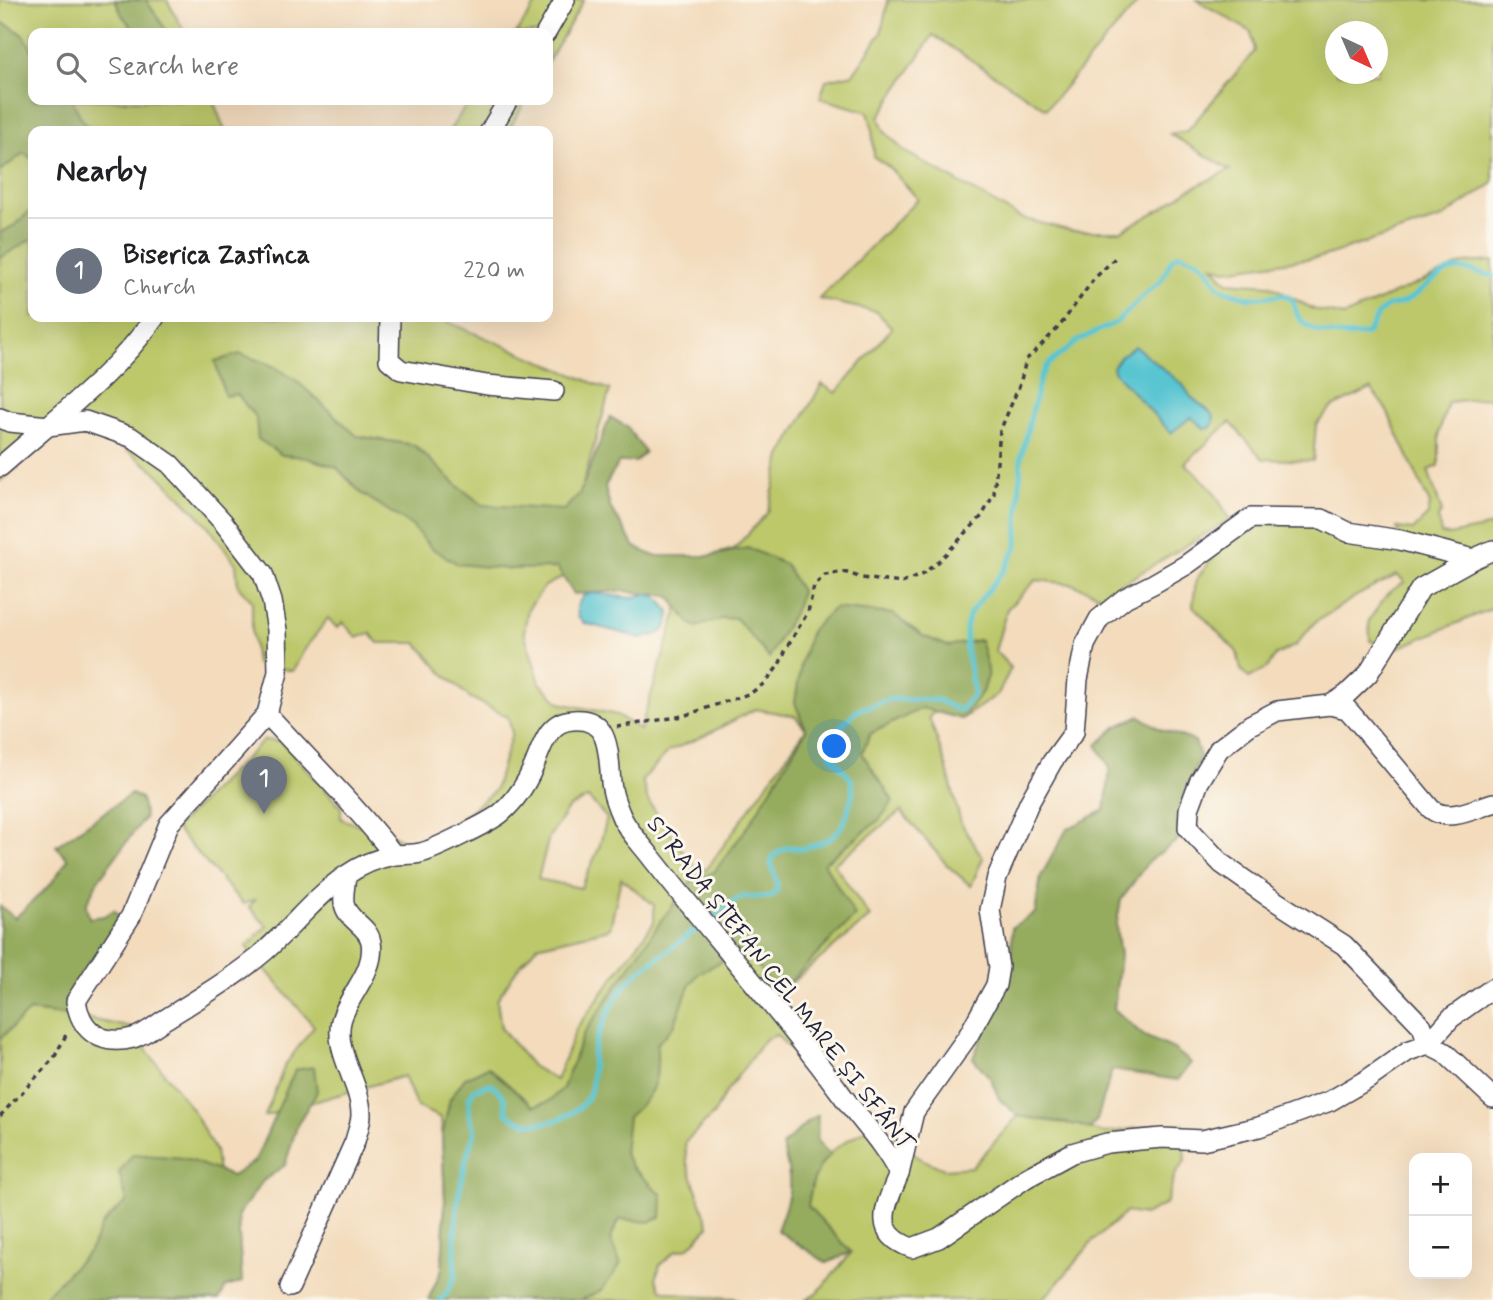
<!DOCTYPE html>
<html lang="en">
<head>
<meta charset="utf-8">
<style>
	body { margin:0; font-family:Mynerve,sans-serif; background:#f6f6f6; color:#202124 }
	.controls { position:absolute; right:21px; bottom:21px; display:grid; overflow:hidden; border-radius:14px; box-shadow:0 7px 28px #0002 }
	.controls button { width:63px; height:63px; display:grid; place-items:center; padding:0; border:0; border-bottom:2px solid #e0e0e0; background:#fff; color:#202124; font:35px sans-serif }
	.compass { position:absolute; left:1325px; top:21px; width:63px; height:63px; border-radius:50%; background:#fff; box-shadow:0 7px 28px #0002; rotate:136deg }
	.you { position:absolute; left:835px; top:747px; width:24px; height:24px; margin:-18px; border:5px solid #fff; border-radius:50%; background:#1a73e8; box-shadow:0 0 0 10px #1a73e833 }
	.badge { display:grid; place-items:center; width:46px; height:46px; border-radius:50%; background:#1a73e8; color:#fff; font-size:23px; font-weight:700 }
	.pin { position:absolute; translate:-50% -58px; filter:drop-shadow(0 2px 4px #0008) }
	.pin::after { content:''; position:absolute; top:37px; width:24px; height:21px; background:inherit; clip-path:polygon(0 0,100% 0,50% 100%) }
	.list { margin:0; padding:0; list-style:none }
	h2 { display:flex; justify-content:space-between; align-items:center; height:91px; margin:0; padding:0 28px; font-size:30px }
	h2 small { font-size:23px; font-weight:400; color:#757577 }
	.list li { display:grid; grid-template-columns:46px 1fr auto; gap:21px; align-items:center; box-sizing:border-box; height:105px; padding:0 28px; border-top:2px solid #e0e0e0 }
	.list b { display:block; font-size:26px; white-space:nowrap }
	.list p { margin:0; font-size:23px; white-space:nowrap; color:#757577 }
	.list em { font-size:23px; font-style:normal; color:#757577 }
	.icon { flex:none; width:38px; height:38px; fill:none; stroke:currentColor; stroke-width:2; stroke-linecap:round; stroke-linejoin:round }
	.map { position:relative; flex:none; width:1493px; height:1300px; overflow:hidden }
	.search { position:absolute; background:#fff; box-shadow:0 7px 28px #0002; left:28px; top:28px; width:525px; height:77px; display:flex; align-items:center; gap:18px; box-sizing:border-box; padding:0 24px; border-radius:14px; color:#757577; font-size:26px }
	.panel { position:absolute; background:#fff; box-shadow:0 7px 28px #0002; left:28px; top:126px; width:525px; height:196px; border-radius:14px }
	.map>svg:first-child { display:block }
	.green { fill:#bcc86a; stroke:#6f7552; stroke-width:2; fill-rule:evenodd }
	.forest { fill:#95ac5e; stroke:#5c674c; stroke-width:2 }
	.water { fill:#59c5d1; stroke:#3e7486; stroke-width:2 }
	.lines { fill:none; stroke-linecap:round; stroke-linejoin:round }
	.stream { stroke:#59c5d1; stroke-width:5 }
	.minor-casing { stroke:#413e4e; stroke-width:22 }
	.path { stroke:#413e4e; stroke-width:3.5; stroke-dasharray:5 5; stroke-linecap:butt }
	.minor { stroke:#fff; stroke-width:19 }
	.labels { text-anchor:middle; stroke-width:6; stroke-linejoin:round; paint-order:stroke }
	.street-label { font-size:24px; fill:#22223b; stroke:#fbf7ec }
</style>
</head>
<body>
<div class="map">
<svg width="1493" height="1300" viewBox="0 0 1493 1300">
	<rect width="100%" height="100%" fill="#fbf7ec"/>
	<filter id="ink" filterUnits="userSpaceOnUse"><feTurbulence type="fractalNoise" baseFrequency=".0143" numOctaves="2"/><feDisplacementMap in="SourceGraphic" scale="14" xChannelSelector="R" yChannelSelector="G"/><feConvolveMatrix kernelMatrix="1 2 1 2 8 2 1 2 1" color-interpolation-filters="sRGB"/></filter>
	<filter id="wash" filterUnits="userSpaceOnUse"><feTurbulence type="fractalNoise" baseFrequency=".00686" numOctaves="4" result="noise"/><feDisplacementMap in="SourceGraphic" scale="28" xChannelSelector="R" yChannelSelector="G"/><feGaussianBlur stdDeviation="1.57" result="paint"/><feColorMatrix in="noise" values="0 0 0 0 0 0 0 0 0 0 0 0 0 0 0 0 0 1.4 0 .05"/><feComposite in="paint" operator="in"/></filter>
	<g filter="url(#wash)">
		<rect width="100%" height="100%" fill="#f3dbbc"/>
		<g class="green">
			<path d="M0,0H167L185,33H33V100H213L225,131H33V317H436L610,390L573,518L641,564L684,563L734,549L768,512L781,456L822,384L836,393L892,328L877,312L819,299L918,199L889,167L874,157L872,127L868,112L820,98L826,80L853,74L881,33L888,1L886,0H1140L1046,109L933,35L879,117L884,131L904,151L1021,218L1072,231H1121L1161,209L1188,190L1230,170L1170,134L1187,131L1255,51L1251,32L1197,0H1493V183L1442,218L1321,257L1226,270L1213,266L1227,282L1269,285L1313,309L1344,316L1464,263L1493,261V399L1487,398L1448,402L1439,433V466L1428,470L1442,512L1438,517L1441,534L1449,535L1493,526V608L1398,648L1370,641L1369,620L1388,593L1405,582L1397,575L1358,595L1314,623L1296,645L1276,655L1268,667L1249,678L1241,670L1237,652L1193,606L1196,580L1210,561L1229,538L1253,523L1321,524L1400,544L1397,528L1413,530L1428,515L1430,504L1386,409L1371,389L1332,407L1316,425L1313,461L1263,459L1230,422L1185,463L1212,489L1230,519L1102,596L1072,584L1036,580L1007,609L995,651L1011,668L998,694L962,719L935,711L929,717L946,765L961,823L983,858L971,886L947,865L901,811L834,864L870,917L778,994L817,1046L805,1065L777,1035L765,1039L724,1095L714,1114L685,1142L687,1163L709,1226L688,1248L675,1251L660,1265L656,1279L661,1290L689,1296L735,1298L740,1300H429L442,1269L445,1200L441,1118L417,1107L404,1076L265,1116L285,1065L314,1026L246,947L267,926L249,907L256,899L243,904L175,828L264,740L281,741L341,807V819L394,836L414,847L437,838L495,790L512,733L508,717L469,697L443,673L417,643H378L370,633L357,638L343,622L337,628L328,618L303,652L293,671L256,664L252,633V601L238,586L236,564L205,522L155,471L113,440L73,435L53,437L0,481ZM1336,32H1378V74H1336ZM568,574L679,592L676,615L640,730L617,715L560,703L540,683L524,632L528,609L545,586ZM755,709L795,716L806,729L706,870L694,867L648,801L642,780L669,751L704,736ZM588,798L607,818L599,848L581,888L538,879L549,837L569,807ZM621,878L654,905V922L576,1029L556,1080L532,1066L501,1028L497,1000L517,969L537,946L610,929Z"/>
			<path d="M539,0H584L548,62V33H516Z"/>
			<path d="M470,100H526L508,131H449Z"/>
			<path d="M29,1011L79,1017L129,1027L194,1112L215,1151L218,1172L157,1300H0V1039Z"/>
			<path d="M1018,1116L1078,1125L1104,1133L1145,1127L1183,1124L1185,1161L1175,1175L1166,1204L1144,1215L1126,1212L1093,1241L1051,1291L1040,1300H806L818,1292L851,1253L807,1206C810,1192 813,1176 821,1164C830,1148 858,1134 874,1126L895,1137L921,1159L944,1169L972,1167Z"/>
		</g>
		<g class="forest">
			<path d="M115,0H146L168,33H137L122,15Z"/>
			<path d="M0,18L2,23C42,38 33,64 33,100H72L82,120L94,131H33V160L24,153L0,171Z"/>
			<path d="M33,208V238L0,258V233L15,225Z"/>
			<path d="M240,354L271,365L296,380L357,436L414,445L458,486L483,505L564,510L580,493L610,417L627,427L645,452L635,462H619L605,486L610,507L635,547L654,556H709L748,548L785,564L801,591L797,606L769,658L736,618L722,619L696,627L689,622L669,596L622,591L574,594L557,568L507,569L458,564L431,548L412,526L361,493L336,467L304,457L282,455L258,439L256,418L237,394L225,396L215,361Z"/>
			<path d="M834,608L893,614L923,636L948,646L980,640C994,684 988,684 962,719L922,708L870,734L862,753L893,801L880,819L824,863L855,916L778,994L745,949L699,973L690,984L674,1026L657,1044C658,1081 657,1092 628,1117L624,1153L632,1167L662,1195L661,1217L649,1222L620,1219L610,1239L621,1264L602,1290L581,1300H428L442,1269L445,1200L442,1137L450,1099L465,1078L488,1067L533,1106L548,1102L563,1088L583,1035L662,919L692,881L714,872L749,825L806,730L795,703L801,664L811,630Z"/>
			<path d="M1140,716L1160,729L1195,741L1200,756L1180,806L1178,840L1148,862L1121,900L1116,927L1120,955L1114,1009L1144,1036L1174,1049L1191,1063L1178,1080L1112,1070L1097,1120L1090,1129L1078,1125L1018,1116L999,1099L991,1079L973,1058L1011,971L1012,927L1035,913L1041,876L1067,829L1105,810L1110,768L1097,745L1117,726Z"/>
			<path d="M131,794L141,798L145,817L97,882L86,905L89,918L105,916L114,910L118,915L120,923L101,951L68,1012L64,1015L29,1011L0,1039V906L15,918L50,885L68,859L56,846Z"/>
			<path d="M314,1067L317,1092L298,1123L285,1165L263,1181L238,1215L242,1282L226,1287L219,1300H22L44,1297L90,1250L102,1224L127,1201L119,1173L133,1154L184,1158L232,1176L255,1161L295,1070Z"/>
			<path d="M818,1115L817,1141L830,1155C815,1167 811,1187 808,1206L851,1252L827,1263L777,1230C791,1195 794,1182 782,1146L807,1122Z"/>
		</g>
		<g class="water">
			<path d="M1135,346L1183,385L1191,397L1210,412L1214,417L1213,424L1210,428L1205,429L1191,417L1171,433L1115,373L1113,367L1121,356Z"/>
			<path d="M592,593L630,598L647,594L657,597L668,610L670,615L668,622L665,629L658,634L641,638L584,623L578,616L577,606L583,596Z"/>
		</g>
		<g class="lines">
			<path class="stream" d="M440,1300L447,1293L455,1276V1233L459,1193L468,1152L475,1132L469,1114V1098L475,1089L491,1084C501,1093 507,1097 506,1111C525,1135 576,1121 589,1095C595,1082 591,1067 593,1053C597,1033 614,997 628,982C638,970 653,961 666,952C689,935 712,919 734,900L743,897H770L776,892L777,883L771,863L774,855L788,847L802,849L828,840L839,830L846,818L853,791L851,779L830,754L829,742L840,727L858,710L890,699L938,700L956,709H962L974,694L966,649V628L970,613L1004,570L1017,546L1021,458L1040,378L1047,365L1079,340L1117,322L1148,291L1161,281L1172,259L1179,254L1199,261L1208,270L1218,286L1226,291L1249,298L1285,295L1292,300C1295,305 1295,311 1298,316C1308,335 1348,338 1367,334L1379,313L1387,306C1417,304 1426,279 1449,271C1462,266 1480,273 1493,276"/>
		</g>
	</g>
	<g filter="url(#ink)">
		<g class="lines">
			<g class="minor-casing">
				<g id="minor">
					<path d="M546,33L565,0"/>
					<path d="M490,131L508,100"/>
					<path d="M390,317L389,360L401,370L487,385L554,391"/>
					<path d="M0,418L10,422L48,426L85,421L131,437L170,464L223,522L263,574L272,601L277,630L278,672L267,714L169,824L131,916L76,1001C81,1032 102,1046 133,1038C144,1035 155,1026 164,1020C198,999 235,977 265,951C292,927 315,897 345,876C359,866 378,858 395,855C403,854 412,855 420,853C432,851 492,821 501,813C515,801 526,784 533,768C542,749 546,721 573,720C615,717 607,763 612,789C614,799 618,809 622,818C629,832 642,845 651,857C714,937 782,1013 842,1095C861,1121 884,1144 899,1174C886,1205 870,1233 912,1248L939,1238L1026,1178L1072,1153L1107,1143L1162,1138L1202,1140L1259,1127L1330,1101L1368,1079L1408,1051L1428,1044L1444,1052L1493,1098"/>
					<path d="M0,467C53,420 114,376 155,317"/>
					<path d="M1330,705L1347,709L1355,718L1431,809C1448,823 1473,809 1493,803"/>
					<path d="M267,714C310,761 355,805 394,855"/>
					<path d="M1428,1044L1422,1026L1344,945L1266,895L1222,864L1188,828L1189,809L1199,782L1219,749L1250,725L1277,711L1330,705L1346,695L1368,674L1421,588L1473,559L1493,550"/>
					<path d="M1428,1044L1451,1018L1493,988"/>
					<path d="M899,1174L914,1112L968,1036L996,985L999,967L990,910L997,877L1029,803L1052,762L1074,732L1078,679L1085,645L1099,619L1125,598L1153,584L1186,565L1251,518L1322,519L1348,532L1400,540L1473,559"/>
					<path d="M290,1287L355,1141C357,1133 361,1123 361,1115C361,1083 334,1054 341,1021C348,994 376,972 371,942C368,925 346,920 344,903C343,895 345,884 346,876"/>
				</g>
			</g>
			<g class="path">
				<path d="M617,727L683,716L751,693L766,682L779,665L787,647L808,612L814,586L825,575L844,572L862,578L902,583L923,574L942,558L982,516L994,494L1000,431L1020,384L1026,360L1059,327L1094,279L1115,258"/>
				<path d="M0,1116L54,1058L68,1031"/>
			</g>
			<use href="#minor" class="minor"/>
		</g>
	</g>
	<g class="labels">
		<g class="street-label">
			<text transform="translate(781 983) rotate(52)" y="8">STRADA ȘTEFAN CEL MARE ȘI SFÂNT</text>
		</g>
	</g>
</svg>
<div class="controls">
<button>+</button>
<button>−</button>
</div>
<svg class="compass" viewBox="-18 -18 36 36"><path d="M0-13l5 13h-10z" fill="#e53935"/><path d="M0 13l5-13h-10z" fill="#757577"/></svg>
<div class="you"></div>
<div class="pin badge" style="left:264px;top:814px;background:#6b7280">1</div>
<div class="search"><svg class="icon" aria-label="search" viewBox="0 0 24 24"><circle cx="10" cy="10" r="6"/><path d="M15 15l6 6"/></svg>Search here</div>
<section class="panel">
<h2>Nearby<small></small></h2>
<ul class="list">
<li><span class="badge" style="background:#6b7280">1</span><div><b>Biserica Zastînca</b><p>Church</p></div><em>220 m</em></li>
</ul>
</section>
</div>
</body>
</html>
